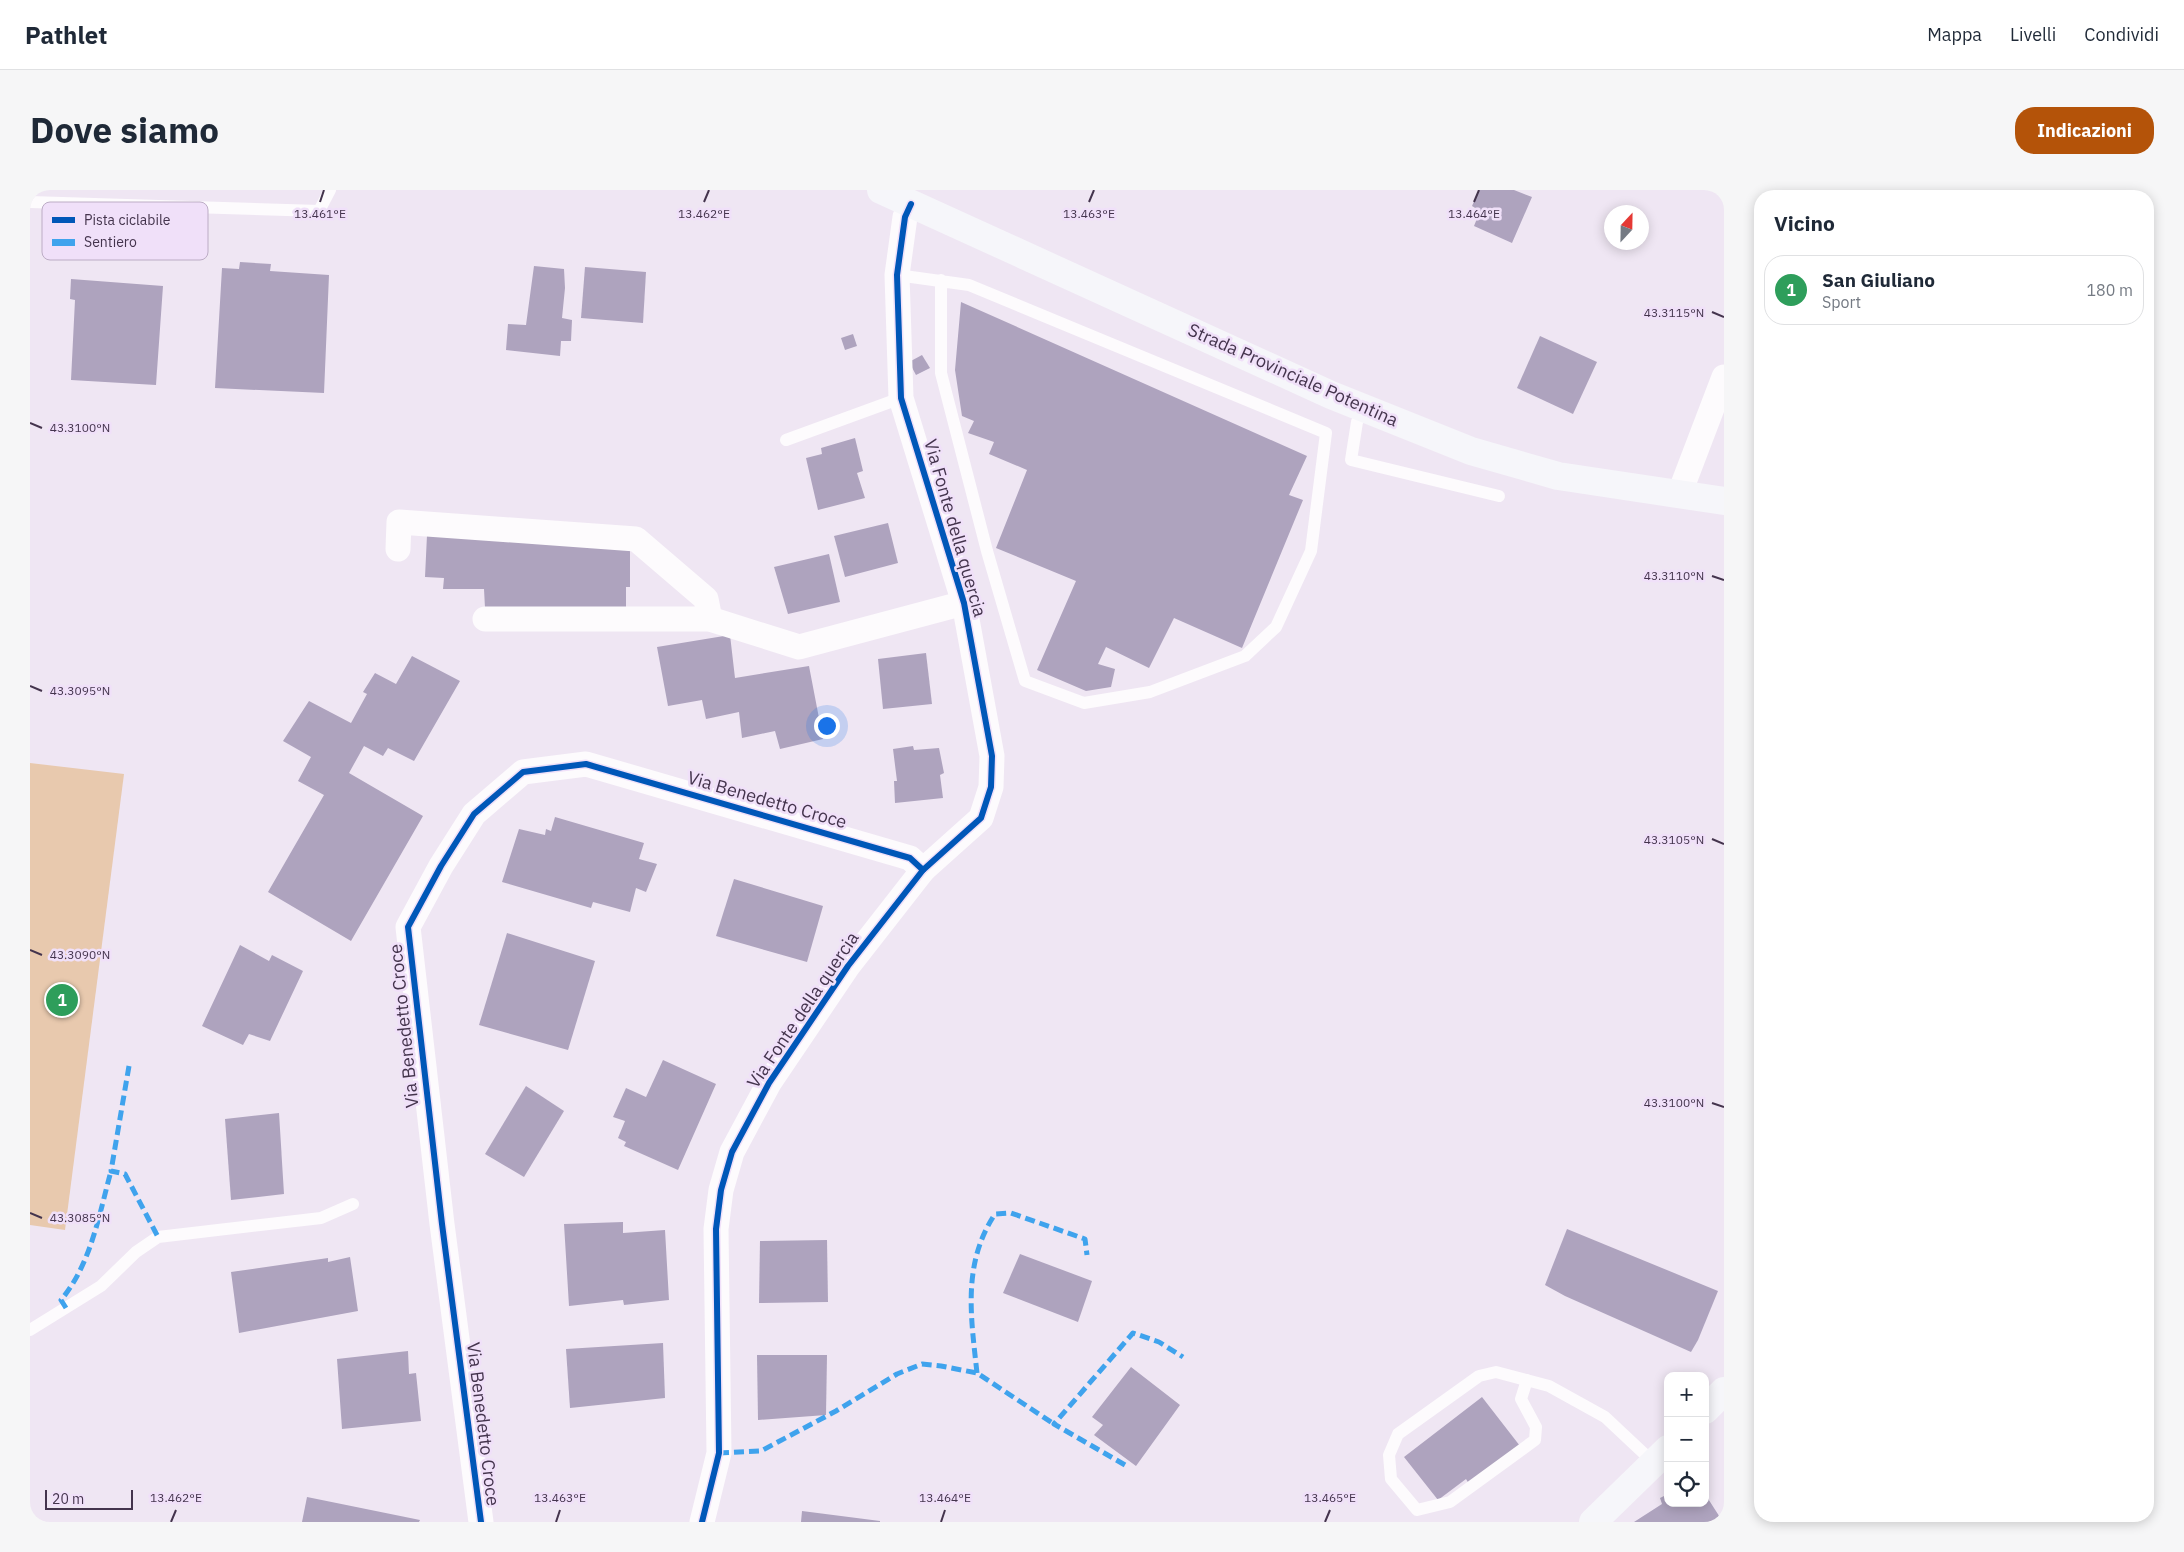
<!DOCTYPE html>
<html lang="it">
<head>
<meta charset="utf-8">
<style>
	body { margin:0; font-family:"IBM Plex Sans",sans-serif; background:#f6f6f7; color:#1f2937 }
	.controls { position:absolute; right:15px; bottom:15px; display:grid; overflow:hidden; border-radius:10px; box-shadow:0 2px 12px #0003 }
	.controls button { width:45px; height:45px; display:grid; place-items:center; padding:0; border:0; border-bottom:1px solid #e0e1e3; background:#fff; color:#1f2937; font:25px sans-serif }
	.compass { position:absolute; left:1574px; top:15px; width:45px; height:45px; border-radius:50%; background:#fff; box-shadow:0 2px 12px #0003; rotate:22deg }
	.scale { position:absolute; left:15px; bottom:12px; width:88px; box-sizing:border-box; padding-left:5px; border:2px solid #44344d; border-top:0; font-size:14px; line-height:18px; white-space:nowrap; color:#44344d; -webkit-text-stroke:4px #f0e0f9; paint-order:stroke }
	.you { position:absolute; left:796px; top:535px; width:18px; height:18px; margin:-12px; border:4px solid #fff; border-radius:50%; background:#1a73e8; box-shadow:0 0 0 8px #1a73e833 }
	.badge { display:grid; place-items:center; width:32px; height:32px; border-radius:50%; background:#b45309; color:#fff; font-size:16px; font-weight:700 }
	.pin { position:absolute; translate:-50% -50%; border:2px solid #fff; box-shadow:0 1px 5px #0006 }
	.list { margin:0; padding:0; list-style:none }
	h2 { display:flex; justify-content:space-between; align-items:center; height:65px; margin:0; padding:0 20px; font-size:21px }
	h2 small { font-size:16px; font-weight:400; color:#747a83 }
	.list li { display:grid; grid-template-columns:32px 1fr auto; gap:15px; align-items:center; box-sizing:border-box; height:70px; margin:0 10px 10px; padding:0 10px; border:1px solid #e0e1e3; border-radius:20px }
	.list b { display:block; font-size:19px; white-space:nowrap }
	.list p { margin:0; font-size:16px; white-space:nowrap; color:#747a83 }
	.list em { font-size:16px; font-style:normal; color:#747a83 }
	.icon { flex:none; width:28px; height:28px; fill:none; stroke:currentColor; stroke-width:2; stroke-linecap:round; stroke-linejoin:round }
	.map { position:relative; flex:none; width:1694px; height:1332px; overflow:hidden; border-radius:20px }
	header { display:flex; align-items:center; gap:30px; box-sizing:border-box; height:70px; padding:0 25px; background:#fff; border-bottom:1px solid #e0e1e3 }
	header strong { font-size:24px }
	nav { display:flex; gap:28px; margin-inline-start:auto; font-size:18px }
	.intro { display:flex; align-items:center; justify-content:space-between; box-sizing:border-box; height:120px; padding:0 30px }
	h1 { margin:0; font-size:35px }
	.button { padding:12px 22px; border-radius:20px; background:#b45309; color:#fff; font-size:18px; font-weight:700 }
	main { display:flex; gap:30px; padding:0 30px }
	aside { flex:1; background:#fff; border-radius:20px; box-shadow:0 2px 12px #0003 }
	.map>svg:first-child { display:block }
	.green { fill:#e8c9ae }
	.building { fill:#aea3be }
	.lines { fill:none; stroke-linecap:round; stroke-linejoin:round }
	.lane { stroke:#fdfbfd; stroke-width:12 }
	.street { stroke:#fdfbfd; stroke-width:25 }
	.secondary { stroke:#f6f6fa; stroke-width:28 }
	.quiet { stroke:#3fa3ed; stroke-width:5; stroke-dasharray:10 5; stroke-linecap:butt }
	.cycleway-casing { stroke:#f0e0f9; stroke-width:9 }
	.cycleway { stroke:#0057b8; stroke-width:6 }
	.ticks { fill:none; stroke:#44344d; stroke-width:2 }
	.labels { text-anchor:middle; stroke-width:5; stroke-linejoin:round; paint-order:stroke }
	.street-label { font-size:18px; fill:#44344d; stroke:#f0e0f9 }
	.key { fill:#f0e0f9; stroke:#bcacc5; stroke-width:1 }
	.key-label { font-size:14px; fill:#44344d }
	.ticks-label { font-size:12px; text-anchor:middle; fill:#44344d; stroke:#f0e0f9; stroke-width:5; stroke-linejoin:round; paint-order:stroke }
</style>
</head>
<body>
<header>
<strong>Pathlet</strong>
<nav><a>Mappa</a><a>Livelli</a><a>Condividi</a></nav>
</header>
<div class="intro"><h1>Dove siamo</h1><a class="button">Indicazioni</a></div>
<main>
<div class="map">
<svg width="1694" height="1332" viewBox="0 0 1694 1332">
	<rect width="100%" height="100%" fill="#efe6f3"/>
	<path class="green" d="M0,573L94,584L35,1040L0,1035Z"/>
	<g class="building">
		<path d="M1449,0H1484L1502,7L1482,53L1444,36L1450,21L1442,16Z"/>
		<path d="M210,72L241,74L240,81L299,85L294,203L185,198L192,78L209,79Z"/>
		<path d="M504,76L534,79L535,98L532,128L542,130L541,151H531L530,166L476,160L478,134L496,135Z"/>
		<path d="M555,77L616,82L613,133L551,128Z"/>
		<path d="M41,89L133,96L126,195L41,190L45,110L40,109Z"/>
		<path d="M931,112L1277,266L1259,305L1273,310L1212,458L1144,428L1119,478L1076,457L1068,474L1085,479L1081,497L1056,501L1007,480L1046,391L966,358L997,280L959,264L964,252L938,243L944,231L932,226L925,180Z"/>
		<path d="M823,144L827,156L815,160L811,148Z"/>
		<path d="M1510,146L1567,172L1543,224L1487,198Z"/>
		<path d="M892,165L900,178L886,185L879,172Z"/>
		<path d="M825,248L833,281L827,283L835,308L788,320L776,268L792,264L791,258Z"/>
		<path d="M858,333L868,373L815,387L804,346Z"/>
		<path d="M397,345L600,355V397H596V422L455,418L454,399H413L414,388L395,387Z"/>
		<path d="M799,364L810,412L758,424L744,377Z"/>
		<path d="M700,445L705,488L779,476L793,549L750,559L745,541L712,548L709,522L676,529L672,510L638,516L627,457Z"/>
		<path d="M896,463L902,514L853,519L848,469Z"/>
		<path d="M382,466L430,491L384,571L358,558L353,566L334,556L319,583L393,626L321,751L238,702L294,605L268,591L281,567L253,551L279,511L321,533L337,504L333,502L345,483L366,494Z"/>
		<path d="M883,556L884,560L909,558L914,583L910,585L913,608L865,613L864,591H867L863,559Z"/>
		<path d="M525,627L614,653L609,669L627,674L616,702L606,698L600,722L563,712L561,718L472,692L489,639L515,645L516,639L521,641Z"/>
		<path d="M704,689L793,716L777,772L686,746Z"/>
		<path d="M477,743L565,771L538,860L449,835Z"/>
		<path d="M210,755L239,771L242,765L273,781L240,851L219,844L213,855L172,836Z"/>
		<path d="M633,870L686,894L648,980L594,956L596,952L588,948L595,931L583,927L596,898L616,907Z"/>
		<path d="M496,896L534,921L494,987L455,964Z"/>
		<path d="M249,923L254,1004L201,1010L195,929Z"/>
		<path d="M593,1032V1043L635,1040L639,1110L594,1115L593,1110L539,1116L534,1034Z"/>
		<path d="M1537,1039L1688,1101L1668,1150L1661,1162L1535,1106L1515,1095Z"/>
		<path d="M797,1050L798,1112L729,1113L730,1051Z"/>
		<path d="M990,1064L1062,1091L1048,1132L973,1103Z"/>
		<path d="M320,1067L328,1121L209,1143L201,1082L298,1068V1072Z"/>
		<path d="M633,1153L635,1208L540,1218L536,1159Z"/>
		<path d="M378,1161L379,1184L386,1183L391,1231L312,1239L307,1169Z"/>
		<path d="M727,1165H797L796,1225L728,1230Z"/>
		<path d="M1101,1177L1150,1215L1106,1276L1064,1245L1073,1235L1062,1227Z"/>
		<path d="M1452,1207L1490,1256L1439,1294L1436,1289L1408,1310L1374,1267Z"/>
		<path d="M1638,1304V1313H1675V1304L1693,1332H1604L1632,1314L1630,1308Z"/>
		<path d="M277,1307L390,1330L389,1332H272Z"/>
		<path d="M772,1321L850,1331V1332H771Z"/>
	</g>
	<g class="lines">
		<g class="lane">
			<path d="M0,12L289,21L300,0"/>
			<path d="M867,85L939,95L1296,243L1281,361L1246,437L1215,466L1120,502L1054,513L995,491L957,361L911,183V90"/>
			<path d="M1334,218L1327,232L1321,270L1469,306"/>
			<path d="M756,250L871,208"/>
			<path d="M0,1140L71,1096L106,1062L128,1047L291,1028L323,1014"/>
			<path d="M1497,1190L1491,1209L1506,1237L1505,1250L1420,1312L1387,1320L1361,1289L1359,1265L1368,1244L1449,1186L1466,1182L1519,1196L1575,1227L1624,1273"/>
		</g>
		<g class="street">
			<path d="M1649,305L1694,187"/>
			<path d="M368,359L369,332L606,349L676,409L680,429"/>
			<path d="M455,429H680L769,457L934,413"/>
			<path d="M451,1332L412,1034L378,737L411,676L444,624L493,582L556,574L880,668L893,680"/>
			<path d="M672,1332L689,1263L686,1039L691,1000L702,962L739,893L818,776L893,680L951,628L961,597L962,566L934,413L871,208L867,85L875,27L881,14"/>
		</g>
		<g class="secondary">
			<path d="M851,0L1301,205L1441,261L1528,286L1694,311"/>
			<path d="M1675,1220L1694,1201"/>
			<path d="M1563,1332L1638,1259"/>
		</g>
		<g class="quiet">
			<path d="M99,876L81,981L95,984L128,1047"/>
			<path d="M36,1118L31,1110C61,1074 69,1025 81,981"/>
			<path d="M947,1183C941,1127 932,1074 965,1024L981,1023L1055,1049L1057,1065"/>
			<path d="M689,1263L731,1261L806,1221L867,1184L892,1174L911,1176L947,1183L1024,1234"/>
			<path d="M1095,1275L1024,1234L1103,1143L1129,1152L1153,1167"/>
		</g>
		<g class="cycleway-casing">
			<g id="cycleway">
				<path d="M451,1332L412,1034L378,737L411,676L444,624L493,582L556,574L880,668L893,680"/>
				<path d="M672,1332L689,1263L686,1039L691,1000L702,962L739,893L818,776L893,680L951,628L961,597L962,566L934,413L871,208L867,85L875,27L881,14"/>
			</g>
		</g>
		<use href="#cycleway" class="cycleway"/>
	</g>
	<path class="ticks" d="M290,12L294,0M674,12L679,0M1059,12L1064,0M1444,12L1449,0M1682,122L1694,127M0,233L12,238M1682,386L1694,390M0,496L12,501M1682,649L1694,654M0,760L12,765M1682,913L1694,917M0,1023L12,1028M141,1332L146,1320M526,1332L530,1320M911,1332L915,1320M1295,1332L1300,1320"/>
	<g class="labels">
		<g class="street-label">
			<text transform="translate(1263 185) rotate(24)" y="6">Strada Provinciale Potentina</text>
			<text transform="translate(925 338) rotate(74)" y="6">Via Fonte della quercia</text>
			<text transform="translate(737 610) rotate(16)" y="6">Via Benedetto Croce</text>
			<text transform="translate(773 820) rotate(-56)" y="6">Via Fonte della quercia</text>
			<text transform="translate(374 836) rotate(-96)" y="6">Via Benedetto Croce</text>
			<text transform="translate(453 1234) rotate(83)" y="6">Via Benedetto Croce</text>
		</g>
	</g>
	<rect x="12" y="12" width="166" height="58" rx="8" class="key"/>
	<rect x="22" y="27" width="23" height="6" fill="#0057b8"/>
	<rect x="22" y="49" width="23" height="7" fill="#3fa3ed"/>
	<g class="key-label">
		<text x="54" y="35">Pista ciclabile</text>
		<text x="54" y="57">Sentiero</text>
	</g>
	<g class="ticks-label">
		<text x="290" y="28">13.461°E</text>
		<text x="674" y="28">13.462°E</text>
		<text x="1059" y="28">13.463°E</text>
		<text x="1444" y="28">13.464°E</text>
		<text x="1644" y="127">43.3115°N</text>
		<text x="50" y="242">43.3100°N</text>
		<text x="1644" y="390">43.3110°N</text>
		<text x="50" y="505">43.3095°N</text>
		<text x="1644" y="654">43.3105°N</text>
		<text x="50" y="769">43.3090°N</text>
		<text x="1644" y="917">43.3100°N</text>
		<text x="50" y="1032">43.3085°N</text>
		<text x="146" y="1312">13.462°E</text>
		<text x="530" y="1312">13.463°E</text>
		<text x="915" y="1312">13.464°E</text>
		<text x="1300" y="1312">13.465°E</text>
	</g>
</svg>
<div class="controls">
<button>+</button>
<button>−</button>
<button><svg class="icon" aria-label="locate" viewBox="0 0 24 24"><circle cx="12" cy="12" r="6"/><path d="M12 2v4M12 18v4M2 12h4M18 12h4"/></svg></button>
</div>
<svg class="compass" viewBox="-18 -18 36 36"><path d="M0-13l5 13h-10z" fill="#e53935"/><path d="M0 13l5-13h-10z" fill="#747a83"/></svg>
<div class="scale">20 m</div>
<div class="you"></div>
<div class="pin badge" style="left:32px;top:810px;background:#2e9e5b">1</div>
</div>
<aside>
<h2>Vicino<small></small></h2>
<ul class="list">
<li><span class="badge" style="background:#2e9e5b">1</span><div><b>San Giuliano</b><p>Sport</p></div><em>180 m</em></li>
</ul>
</aside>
</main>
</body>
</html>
